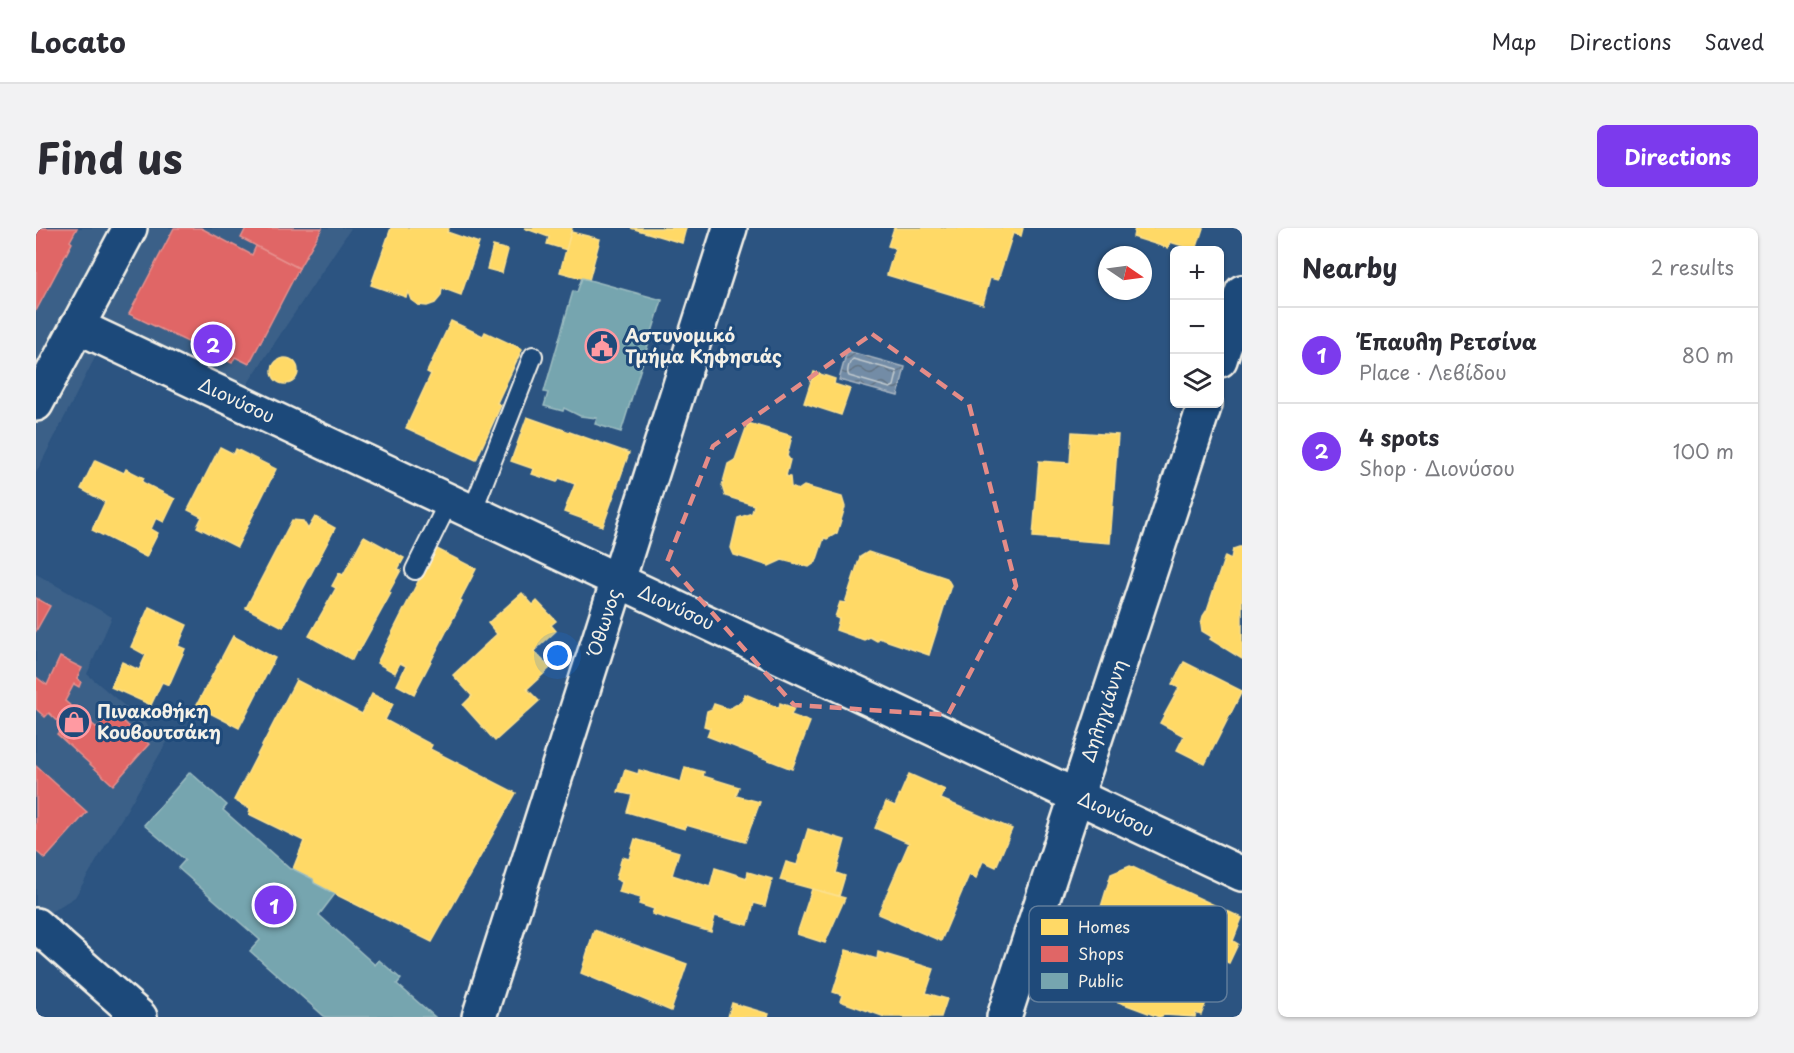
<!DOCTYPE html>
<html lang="en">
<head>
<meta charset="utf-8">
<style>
	body { margin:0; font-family:"Playpen Sans",sans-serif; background:#f2f2f3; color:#2b2b33 }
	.controls { position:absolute; right:18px; top:18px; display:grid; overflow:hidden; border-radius:9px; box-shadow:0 2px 4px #0004 }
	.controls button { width:54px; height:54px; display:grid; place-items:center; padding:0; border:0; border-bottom:2px solid #e1e1e2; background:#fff; color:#2b2b33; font:30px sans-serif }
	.compass { position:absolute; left:1062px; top:18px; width:54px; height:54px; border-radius:50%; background:#fff; box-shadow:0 2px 4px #0004; rotate:103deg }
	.you { position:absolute; left:522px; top:428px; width:21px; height:21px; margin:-15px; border:4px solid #fff; border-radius:50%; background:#1a73e8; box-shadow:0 0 0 9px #1a73e833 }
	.badge { display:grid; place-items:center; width:39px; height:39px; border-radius:50%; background:#7c3aed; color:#fff; font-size:20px; font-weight:700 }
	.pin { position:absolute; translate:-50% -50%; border:3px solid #fff; box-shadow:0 2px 6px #0006 }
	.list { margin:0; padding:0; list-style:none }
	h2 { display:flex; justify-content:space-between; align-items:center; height:78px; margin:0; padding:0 24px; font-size:26px }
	h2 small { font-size:20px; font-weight:400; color:#7c7c81 }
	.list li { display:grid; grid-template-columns:39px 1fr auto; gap:18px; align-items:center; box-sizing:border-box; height:96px; padding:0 24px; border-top:2px solid #e1e1e2 }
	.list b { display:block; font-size:22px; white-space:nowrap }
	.list p { margin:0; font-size:20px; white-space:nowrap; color:#7c7c81 }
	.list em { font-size:20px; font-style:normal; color:#7c7c81 }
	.icon { flex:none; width:33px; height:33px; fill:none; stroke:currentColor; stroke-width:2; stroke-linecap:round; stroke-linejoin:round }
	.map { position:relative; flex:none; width:1206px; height:789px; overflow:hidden; border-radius:9px }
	header { display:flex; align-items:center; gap:36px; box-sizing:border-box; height:84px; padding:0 30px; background:#fff; border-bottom:2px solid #e1e1e2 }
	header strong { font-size:28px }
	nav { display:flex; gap:33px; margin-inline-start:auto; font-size:21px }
	.intro { display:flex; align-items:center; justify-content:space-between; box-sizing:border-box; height:144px; padding:0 36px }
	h1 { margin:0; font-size:42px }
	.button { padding:15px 27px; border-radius:9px; background:#7c3aed; color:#fff; font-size:21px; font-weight:700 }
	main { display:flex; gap:36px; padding:0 36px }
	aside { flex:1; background:#fff; border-radius:9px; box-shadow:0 2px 4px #0004 }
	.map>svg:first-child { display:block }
	.built { fill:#3b6088 }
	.water { fill:url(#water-waves); stroke:#a7b4c0; stroke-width:1.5 }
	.homes { fill:#ffd966; stroke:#fce08d; stroke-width:1.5 }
	.shops { fill:#e06666; stroke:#e6908d; stroke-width:1.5 }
	.public { fill:#76a5af; stroke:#9cbcc0; stroke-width:1.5 }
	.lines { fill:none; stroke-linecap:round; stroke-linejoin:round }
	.shore { stroke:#c0c9ce; stroke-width:1.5 }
	.lane-casing { stroke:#f4f1e8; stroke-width:22 }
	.street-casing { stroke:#f4f1e8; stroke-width:38 }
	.secondary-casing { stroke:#f4f1e8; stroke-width:38 }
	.lane { stroke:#1f4a7a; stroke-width:18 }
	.street { stroke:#1f4a7a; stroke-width:33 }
	.secondary { stroke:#1f4a7a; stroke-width:33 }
	.marked { fill:none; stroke:#e58c88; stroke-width:4.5; stroke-dasharray:12 8; stroke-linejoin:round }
	.labels { text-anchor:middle; stroke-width:6; stroke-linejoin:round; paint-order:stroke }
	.poi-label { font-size:18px; font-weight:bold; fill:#f4f1e8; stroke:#1f4a7a; text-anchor:start }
	.street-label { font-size:18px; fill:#f4f1e8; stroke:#1f4a7a }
	.key { fill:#1f4a7a; stroke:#5f7c9b; stroke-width:1.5 }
	.key-label { font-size:16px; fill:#f4f1e8 }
</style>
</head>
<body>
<header>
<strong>Locato</strong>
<nav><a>Map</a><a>Directions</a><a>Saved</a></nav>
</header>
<div class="intro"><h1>Find us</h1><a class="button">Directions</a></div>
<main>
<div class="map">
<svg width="1206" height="789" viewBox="0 0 1206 789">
	<defs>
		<pattern id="water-waves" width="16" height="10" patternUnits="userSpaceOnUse" patternTransform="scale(1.5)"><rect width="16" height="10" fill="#738ca6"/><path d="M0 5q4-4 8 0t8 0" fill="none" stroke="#647484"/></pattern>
	</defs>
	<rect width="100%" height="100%" fill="#2c5481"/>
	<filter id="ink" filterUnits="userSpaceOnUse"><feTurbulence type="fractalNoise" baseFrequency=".0167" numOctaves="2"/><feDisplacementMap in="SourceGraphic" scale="12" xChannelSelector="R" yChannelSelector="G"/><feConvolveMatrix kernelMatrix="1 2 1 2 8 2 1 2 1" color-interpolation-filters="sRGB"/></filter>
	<g filter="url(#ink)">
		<g class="built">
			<path d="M0,0H315L208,161L73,102L0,245Z"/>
			<path d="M0,346L76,389L51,446L131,514L39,669L0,693Z"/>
		</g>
		<path class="water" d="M811,123L869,139L862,168L803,152Z"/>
		<g class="homes">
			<path d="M355,0H413L411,4L443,15L425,67L406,60L405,68L399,75L391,78L382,77L375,72L372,64L370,69L335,57Z"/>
			<path d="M488,0H536L531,22L511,16L513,9Z"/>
			<path d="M595,0H650L646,15Z"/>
			<path d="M858,0H987L985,8L977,5L962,52L954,50L947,76L851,47L859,20L852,18Z"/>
			<path d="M1099,0H1167L1160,22L1134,14L1132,20L1097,9Z"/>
			<path d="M535,4L564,11L553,52L524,44Z"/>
			<path d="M457,18L472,22L466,45L451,41Z"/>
			<path d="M415,93L447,108L449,104L486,121L461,175L465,177L440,232L370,200L395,146L391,144Z"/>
			<circle cx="249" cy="143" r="13"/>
			<path d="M778,144L799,151L798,156L814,161L805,187L768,175Z"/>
			<path d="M491,189L593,225L567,298L528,284L539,256L523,250L521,254L496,246L498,241L475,233Z"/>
			<path d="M712,195L756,208L751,228L754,232L750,248L754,249L755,259L762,262L768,258L806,269L809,279L801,305L791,311L788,310L780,334L773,339L746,332L733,338L698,327L695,320L702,290L716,285L718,277L689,268L686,258L692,236L699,232Z"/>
			<path d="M1036,204L1082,207L1074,315L997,309L1003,233L1034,235Z"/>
			<path d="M184,219L198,226L200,221L240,241L201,319L161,299L166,289L152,282Z"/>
			<path d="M59,232L88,245L90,241L108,250L106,254L139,271L128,294L120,290L115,301L122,305L110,329L56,302L69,274L45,261Z"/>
			<path d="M279,289L299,300L247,399L210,380L256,292L267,293L272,301Z"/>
			<path d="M328,308L368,330L362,341L365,342L353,364L355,365L323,423L321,422L316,432L273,408L300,360L296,358L303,345L307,347Z"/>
			<path d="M1203,319H1206V431L1174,411L1176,409L1166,403L1165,396L1167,388L1171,382L1189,328L1195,331L1197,321Z"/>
			<path d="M399,320L440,341L424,372L426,373L378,466L361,457L370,438L364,435L359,445L341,435Z"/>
			<path d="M832,324L911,350L915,357L893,427L843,410L841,413L834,409L828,412L800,402L803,391L799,389L804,374L809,375L824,329Z"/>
			<path d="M486,365L497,377L501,373L520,393L515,397L520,403L498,423L514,440L491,461L503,473L459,513L427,477L436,468L417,447L461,406L452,395Z"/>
			<path d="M113,379L151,397L142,418L149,421L133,457L126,454L115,477L75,459L86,434L103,442L110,427L95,419Z"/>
			<path d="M197,408L239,430L203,500L172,484L171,486L159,480Z"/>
			<path d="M1148,434L1206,463L1169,536L1141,522L1148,508L1124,495L1143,460L1136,456Z"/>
			<path d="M260,452L326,486L336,466L357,476L349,492L396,517L394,521L480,565L396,714L299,666L278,655L277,651L257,641L268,613L213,586L214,581L198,572Z"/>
			<path d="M709,466L743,480L744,475L758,480L755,487L774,494L756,541L671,508L674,500L668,498L671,483L676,481L678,476L693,481L705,474Z"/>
			<path d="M649,539L668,544L667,548L703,559L700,568L724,574L709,614L650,597L649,601L591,584L596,567L582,564L589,542L602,546L603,542L645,554Z"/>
			<path d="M873,546L909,562L905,571L976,601L960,639L947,633L940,650L933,647L905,713L842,686L873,615L839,600L850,574L859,578Z"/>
			<path d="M772,601L809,612L800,645L809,648L803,668L744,652L750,634L761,637Z"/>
			<path d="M599,611L643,624L636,647L674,659L679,640L711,650L712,644L736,651L729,678L718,675L712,697L679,688L675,704L616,686L618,681L603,676L605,670L583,664L586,654L580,651L586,629L593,631Z"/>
			<path d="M1094,638L1206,690L1197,713L1202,716L1193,735L1186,732L1184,736L1140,716L1145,707L1125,698L1122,704L1116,702V705L1078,691L1079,688L1064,682L1075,646Z"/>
			<path d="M776,661L809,670L789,715L761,706Z"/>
			<path d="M558,702L651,736L635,783L545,745Z"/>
			<path d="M1063,711L1098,725L1099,722L1159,748L1160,746L1174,751L1168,767L1172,769L1165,787L1160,785L1159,789L1128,787L1123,789L1080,773L1081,769L1045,755Z"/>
			<path d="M810,722L841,731L842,724L898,741L890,765L911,771L905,789H849L804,773L806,767L797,764Z"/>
			<path d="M696,775L733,786L732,789H692Z"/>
		</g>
		<g class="shops">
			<path d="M0,0H41L34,13L36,15L0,83Z"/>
			<path d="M138,0H165L216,27L220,18L263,40L213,136L199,129L196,135L93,86Z"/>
			<path d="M210,0H286L263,40L205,10Z"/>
			<path d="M0,370L14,378L0,403Z"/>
			<path d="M24,429L46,440L41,450L45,454L43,459L38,456L29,473L61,500L76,483L113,516L77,557L21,506L28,499L13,485L9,489L0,481V449L11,457Z"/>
			<path d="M0,538L51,584L9,631L0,623Z"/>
		</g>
		<g class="public">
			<path d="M546,50L626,72L585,204L559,196L561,190L544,188L528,180L527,183L508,178L512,165L508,164L537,63L541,64Z"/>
			<path d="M154,544L191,577L187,582L254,641H257L277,651L278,655L299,666L283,687L339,737L343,732L365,751L361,756L399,789H289L214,723L224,712L142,640L149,632L108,597Z"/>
		</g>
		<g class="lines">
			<path class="shore" d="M817,131L860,143L861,146L858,158L854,160L813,148C810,144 813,134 817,131Z"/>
			<g class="lane-casing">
				<g id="lane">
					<path d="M436,284L497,128"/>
					<path d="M379,342L413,273"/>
				</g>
			</g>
			<g class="street-casing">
				<g id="street">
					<path id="s1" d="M41,98L1206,646"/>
					<path d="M0,176L94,0"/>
				</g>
			</g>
			<g class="secondary-casing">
				<g id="secondary">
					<path d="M1184,132L1206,64"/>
					<path d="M0,697L104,789"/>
					<path id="s2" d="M443,789L694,0"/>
					<path id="s3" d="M968,789L1169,176"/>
				</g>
			</g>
			<use href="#lane" class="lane"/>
			<use href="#street" class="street"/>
			<use href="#secondary" class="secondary"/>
		</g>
	</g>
	<path class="marked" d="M836,106L933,176L980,358L912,487L758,477L631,334L677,218Z"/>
	<defs>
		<g id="civic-ring" transform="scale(1.725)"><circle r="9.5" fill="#1f4a7a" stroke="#ff9aa2" stroke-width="1.5"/><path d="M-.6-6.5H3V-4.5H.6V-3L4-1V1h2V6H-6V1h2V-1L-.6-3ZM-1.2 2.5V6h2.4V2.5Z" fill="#ff9aa2"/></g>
		<g id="shop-ring" transform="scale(1.725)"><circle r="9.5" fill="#1f4a7a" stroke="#ff9aa2" stroke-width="1.5"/><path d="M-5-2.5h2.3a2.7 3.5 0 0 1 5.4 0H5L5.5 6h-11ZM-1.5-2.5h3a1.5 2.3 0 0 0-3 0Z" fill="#ff9aa2"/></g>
	</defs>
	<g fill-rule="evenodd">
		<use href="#civic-ring" x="566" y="118"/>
		<use href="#shop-ring" x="38" y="494"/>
	</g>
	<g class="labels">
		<g class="poi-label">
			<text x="589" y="114">Αστυνομικό<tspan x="589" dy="21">Τμήμα Κηφησιάς</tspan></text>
			<text x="61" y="490">Πινακοθήκη<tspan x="61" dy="21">Κουβουτσάκη</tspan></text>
		</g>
		<g class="street-label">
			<text dy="6" stroke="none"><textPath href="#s1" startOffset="176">Διονύσου</textPath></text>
			<text dy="6" stroke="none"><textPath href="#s1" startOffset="662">Διονύσου</textPath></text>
			<text dy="6" stroke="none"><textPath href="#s2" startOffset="414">Όθωνος</textPath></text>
			<text dy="6" stroke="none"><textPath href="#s3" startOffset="322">Δηληγιάννη</textPath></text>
			<text dy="6" stroke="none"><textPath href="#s1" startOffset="1148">Διονύσου</textPath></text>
		</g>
	</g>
	<rect x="993" y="678" width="198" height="96" rx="9" class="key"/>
	<rect x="1005" y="691" width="27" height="16" fill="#ffd966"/>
	<rect x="1005" y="718" width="27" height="16" fill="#e06666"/>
	<rect x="1005" y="745" width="27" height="16" fill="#76a5af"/>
	<g class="key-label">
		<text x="1042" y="705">Homes</text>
		<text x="1042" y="732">Shops</text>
		<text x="1042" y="759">Public</text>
	</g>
</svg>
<div class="controls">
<button>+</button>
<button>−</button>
<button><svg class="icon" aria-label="layers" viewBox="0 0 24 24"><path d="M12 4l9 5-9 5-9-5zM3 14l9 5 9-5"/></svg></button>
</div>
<svg class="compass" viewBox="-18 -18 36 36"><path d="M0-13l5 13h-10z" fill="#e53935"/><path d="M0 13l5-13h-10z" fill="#7c7c81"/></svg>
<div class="you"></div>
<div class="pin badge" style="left:238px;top:677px">1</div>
<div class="pin badge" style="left:177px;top:116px">2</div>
</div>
<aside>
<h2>Nearby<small>2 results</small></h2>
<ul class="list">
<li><span class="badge">1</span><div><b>Έπαυλη Ρετσίνα</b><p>Place · Λεβίδου</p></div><em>80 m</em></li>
<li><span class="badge">2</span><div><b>4 spots</b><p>Shop · Διονύσου</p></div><em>100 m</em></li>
</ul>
</aside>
</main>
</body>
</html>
